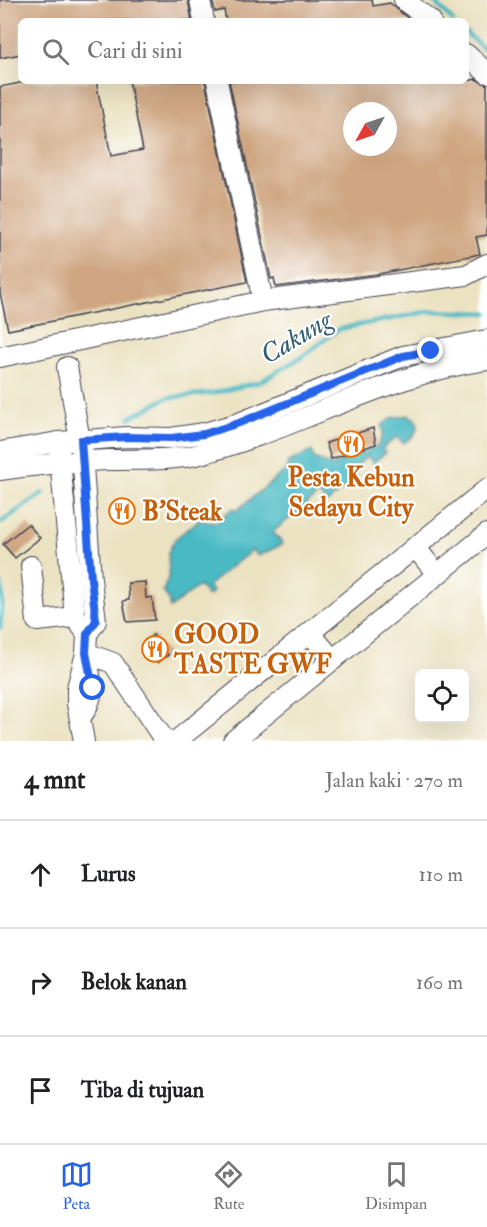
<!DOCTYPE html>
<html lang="id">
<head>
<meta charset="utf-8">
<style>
	body { margin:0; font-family:"IM FELL Double Pica",serif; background:#f2f2f2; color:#202124 }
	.controls { position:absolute; right:18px; bottom:18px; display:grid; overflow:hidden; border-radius:9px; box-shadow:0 6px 24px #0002 }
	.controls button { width:54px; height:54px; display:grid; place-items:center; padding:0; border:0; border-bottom:2px solid #e0e0e0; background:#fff; color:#202124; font:30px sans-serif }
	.compass { position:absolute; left:343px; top:102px; width:54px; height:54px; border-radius:50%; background:#fff; box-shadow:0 6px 24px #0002; rotate:230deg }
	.stop { position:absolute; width:18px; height:18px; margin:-14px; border:4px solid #2563eb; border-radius:50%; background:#fff }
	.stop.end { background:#2563eb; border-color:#fff; box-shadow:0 2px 6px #0008 }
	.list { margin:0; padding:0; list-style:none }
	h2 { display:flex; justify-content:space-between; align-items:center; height:78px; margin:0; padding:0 24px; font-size:26px }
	h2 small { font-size:20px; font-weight:400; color:#757577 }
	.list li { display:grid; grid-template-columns:39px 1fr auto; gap:18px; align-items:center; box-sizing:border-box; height:108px; padding:0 24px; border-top:2px solid #e0e0e0 }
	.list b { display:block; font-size:22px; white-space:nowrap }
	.list em { font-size:20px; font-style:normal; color:#757577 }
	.icon { flex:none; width:33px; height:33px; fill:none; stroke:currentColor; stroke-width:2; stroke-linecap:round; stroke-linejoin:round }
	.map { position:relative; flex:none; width:487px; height:741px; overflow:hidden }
	.search { position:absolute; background:#fff; box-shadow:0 6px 24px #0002; left:18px; right:18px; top:18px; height:66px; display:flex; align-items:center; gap:15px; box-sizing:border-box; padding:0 21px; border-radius:9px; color:#757577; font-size:22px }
	.sheet { height:402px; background:#fff }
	nav { display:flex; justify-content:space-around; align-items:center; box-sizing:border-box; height:84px; border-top:2px solid #e0e0e0; background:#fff; font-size:16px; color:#757577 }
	nav a { display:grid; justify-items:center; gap:3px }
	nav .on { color:#2563eb }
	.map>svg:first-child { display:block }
	.water { fill:#4ab9c3; stroke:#366e7f; stroke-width:1.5 }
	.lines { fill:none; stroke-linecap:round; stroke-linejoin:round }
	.stream { stroke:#4ab9c3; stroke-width:4.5 }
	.building { fill:#cfa681; fill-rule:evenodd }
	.minor-casing { stroke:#403f4f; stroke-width:22 }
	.minor { stroke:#fff; stroke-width:20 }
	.route { stroke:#2563eb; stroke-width:8 }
	.labels { text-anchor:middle; stroke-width:4.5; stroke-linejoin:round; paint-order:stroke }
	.food-label { font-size:26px; font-weight:bold; fill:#c56008; stroke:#fff; text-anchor:start }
	.water-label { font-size:27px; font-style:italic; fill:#325e71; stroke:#fff }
</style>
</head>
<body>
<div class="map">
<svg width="487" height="741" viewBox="0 0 487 741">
	<rect width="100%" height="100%" fill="#fff"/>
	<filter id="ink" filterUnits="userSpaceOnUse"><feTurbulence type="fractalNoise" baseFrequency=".0167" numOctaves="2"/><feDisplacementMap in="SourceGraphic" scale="12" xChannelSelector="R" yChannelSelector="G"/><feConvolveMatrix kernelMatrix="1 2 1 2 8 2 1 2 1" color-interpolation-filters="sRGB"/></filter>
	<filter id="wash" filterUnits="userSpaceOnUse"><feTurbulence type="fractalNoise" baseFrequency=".008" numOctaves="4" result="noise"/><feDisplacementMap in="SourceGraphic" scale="24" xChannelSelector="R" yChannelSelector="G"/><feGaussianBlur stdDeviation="1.35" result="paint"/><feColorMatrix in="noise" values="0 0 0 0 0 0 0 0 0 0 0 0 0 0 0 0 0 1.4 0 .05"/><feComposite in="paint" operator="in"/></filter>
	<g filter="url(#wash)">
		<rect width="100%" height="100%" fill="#ebe2c1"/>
		<path class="water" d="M409,415L415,419L418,425C416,435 412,438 403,443L397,437L382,449L385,453L373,463L368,456L352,470L357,477L327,503L319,494L273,532L283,544L258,556L252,550L208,586L213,592L208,596L199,586L170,608L169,600L163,591L169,576L168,553L175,539L199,520L216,522L233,508L236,511L288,468L287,463L312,451L314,458L331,466L378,446L383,434L382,425L392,418Z"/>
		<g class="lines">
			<g class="stream">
				<path d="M433,0L453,21"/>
				<path d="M466,33L487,51"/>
				<path d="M130,418L166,398L213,393L260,382L303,356L339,329L431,311L487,313"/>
				<path d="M0,523L43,493"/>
				<path d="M0,582C5,595 1,614 0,628"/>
			</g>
		</g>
		<g id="blocks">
			<g class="building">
				<path d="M0,0H188L192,20L21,21V54L0,58Z"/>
				<path d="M212,0H372L373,6L390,3L411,21H226L224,10L215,12Z"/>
				<path d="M476,79L487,85V235L476,237L480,254L378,274L276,287L274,278L271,279L229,81H468ZM352,111H388V147H352Z"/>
				<path d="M29,81H96L111,156L143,150L129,81H205L247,282L8,330L0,293V87Z"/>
				<path d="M373,428L376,444L331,459L326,443Z"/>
				<path d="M28,524L40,538L15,558L3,544Z"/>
				<path d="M145,582L146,598L152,597L155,620L127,622L123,601L129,600L128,583Z"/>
				<path d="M153,635L168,655L158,663L142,644Z"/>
			</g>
		</g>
	</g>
	<g filter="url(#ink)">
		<use href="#blocks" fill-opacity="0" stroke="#403f4f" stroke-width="1.5"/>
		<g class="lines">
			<g class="minor-casing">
				<g id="minor">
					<path d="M200,0L204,21"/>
					<path d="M404,0L431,21"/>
					<path d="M466,54L487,73"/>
					<path d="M217,81L263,301"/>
					<path d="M0,357L263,301L466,275L487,264"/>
					<path d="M67,367L82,452L91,579L96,621L87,634L86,653L77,688V704L84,741"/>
					<path d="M59,449L75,617L87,634"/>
					<path d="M0,452L58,442L126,437L171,438L204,433L239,423L403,356L487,340"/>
					<path d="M0,470C37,465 72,461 109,460C138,459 168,461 196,455C294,431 386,373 487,360"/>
					<path d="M415,547L437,574"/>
					<path d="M31,566L37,621L75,617"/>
					<path d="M310,633L333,660"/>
					<path d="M86,653L113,663L165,741"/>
					<path d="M81,717C96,696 92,684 87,660"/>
					<path d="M176,741L487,489"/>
					<path d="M233,741L487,534"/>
				</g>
			</g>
			<use href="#minor" class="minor"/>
		</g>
	</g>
	<g class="lines" filter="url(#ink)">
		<path class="route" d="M93,688L86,653L87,634L96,621L91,579L81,440L126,437L171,438L204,434L239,423L403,356L431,351"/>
	</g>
	<defs>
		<g id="restaurant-ring" transform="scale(1.35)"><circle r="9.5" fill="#fff" stroke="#e8710a" stroke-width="1.5"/><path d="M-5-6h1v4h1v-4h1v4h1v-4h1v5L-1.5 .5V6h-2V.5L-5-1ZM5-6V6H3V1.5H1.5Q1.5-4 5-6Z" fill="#e8710a"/></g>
	</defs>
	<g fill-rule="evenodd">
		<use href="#restaurant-ring" x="351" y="444"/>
		<use href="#restaurant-ring" x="122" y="511"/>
		<use href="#restaurant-ring" x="155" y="649"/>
	</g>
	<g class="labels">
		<g class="food-label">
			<text x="351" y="486" text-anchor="middle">Pesta Kebun<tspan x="351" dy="30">Sedayu City</tspan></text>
			<text x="142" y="520">B'Steak</text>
			<text x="174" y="643">GOOD<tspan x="174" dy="30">TASTE GWF</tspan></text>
		</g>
		<g class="water-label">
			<text transform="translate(296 337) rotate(-31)" y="9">Cakung</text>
		</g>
	</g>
</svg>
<div class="controls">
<button><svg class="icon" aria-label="locate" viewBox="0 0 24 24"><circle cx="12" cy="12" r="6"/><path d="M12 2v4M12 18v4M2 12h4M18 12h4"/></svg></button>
</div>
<svg class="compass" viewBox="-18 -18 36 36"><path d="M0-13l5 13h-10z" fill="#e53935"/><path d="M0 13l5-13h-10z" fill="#757577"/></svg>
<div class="stop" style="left:93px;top:688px"></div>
<div class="stop end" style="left:431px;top:351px"></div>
<div class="search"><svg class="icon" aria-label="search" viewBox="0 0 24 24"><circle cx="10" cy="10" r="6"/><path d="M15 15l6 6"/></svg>Cari di sini</div>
</div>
<section class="sheet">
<h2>4 mnt<small>Jalan kaki · 270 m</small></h2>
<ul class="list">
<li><svg class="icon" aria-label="ahead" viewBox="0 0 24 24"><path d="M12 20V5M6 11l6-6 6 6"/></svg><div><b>Lurus</b></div><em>110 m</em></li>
<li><svg class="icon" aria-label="right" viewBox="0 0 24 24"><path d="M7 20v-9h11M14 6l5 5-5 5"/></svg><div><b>Belok kanan</b></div><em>160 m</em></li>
<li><svg class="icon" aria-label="arrive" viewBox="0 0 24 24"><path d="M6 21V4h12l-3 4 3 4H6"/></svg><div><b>Tiba di tujuan</b></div></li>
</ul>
</section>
<nav>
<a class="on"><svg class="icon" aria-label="map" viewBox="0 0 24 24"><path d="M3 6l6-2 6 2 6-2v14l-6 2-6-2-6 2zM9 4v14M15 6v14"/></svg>Peta</a>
<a><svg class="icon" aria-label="directions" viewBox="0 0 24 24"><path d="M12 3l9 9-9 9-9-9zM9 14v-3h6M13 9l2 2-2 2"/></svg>Rute</a>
<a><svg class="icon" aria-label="saved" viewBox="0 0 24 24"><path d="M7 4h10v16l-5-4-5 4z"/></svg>Disimpan</a>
</nav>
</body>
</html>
